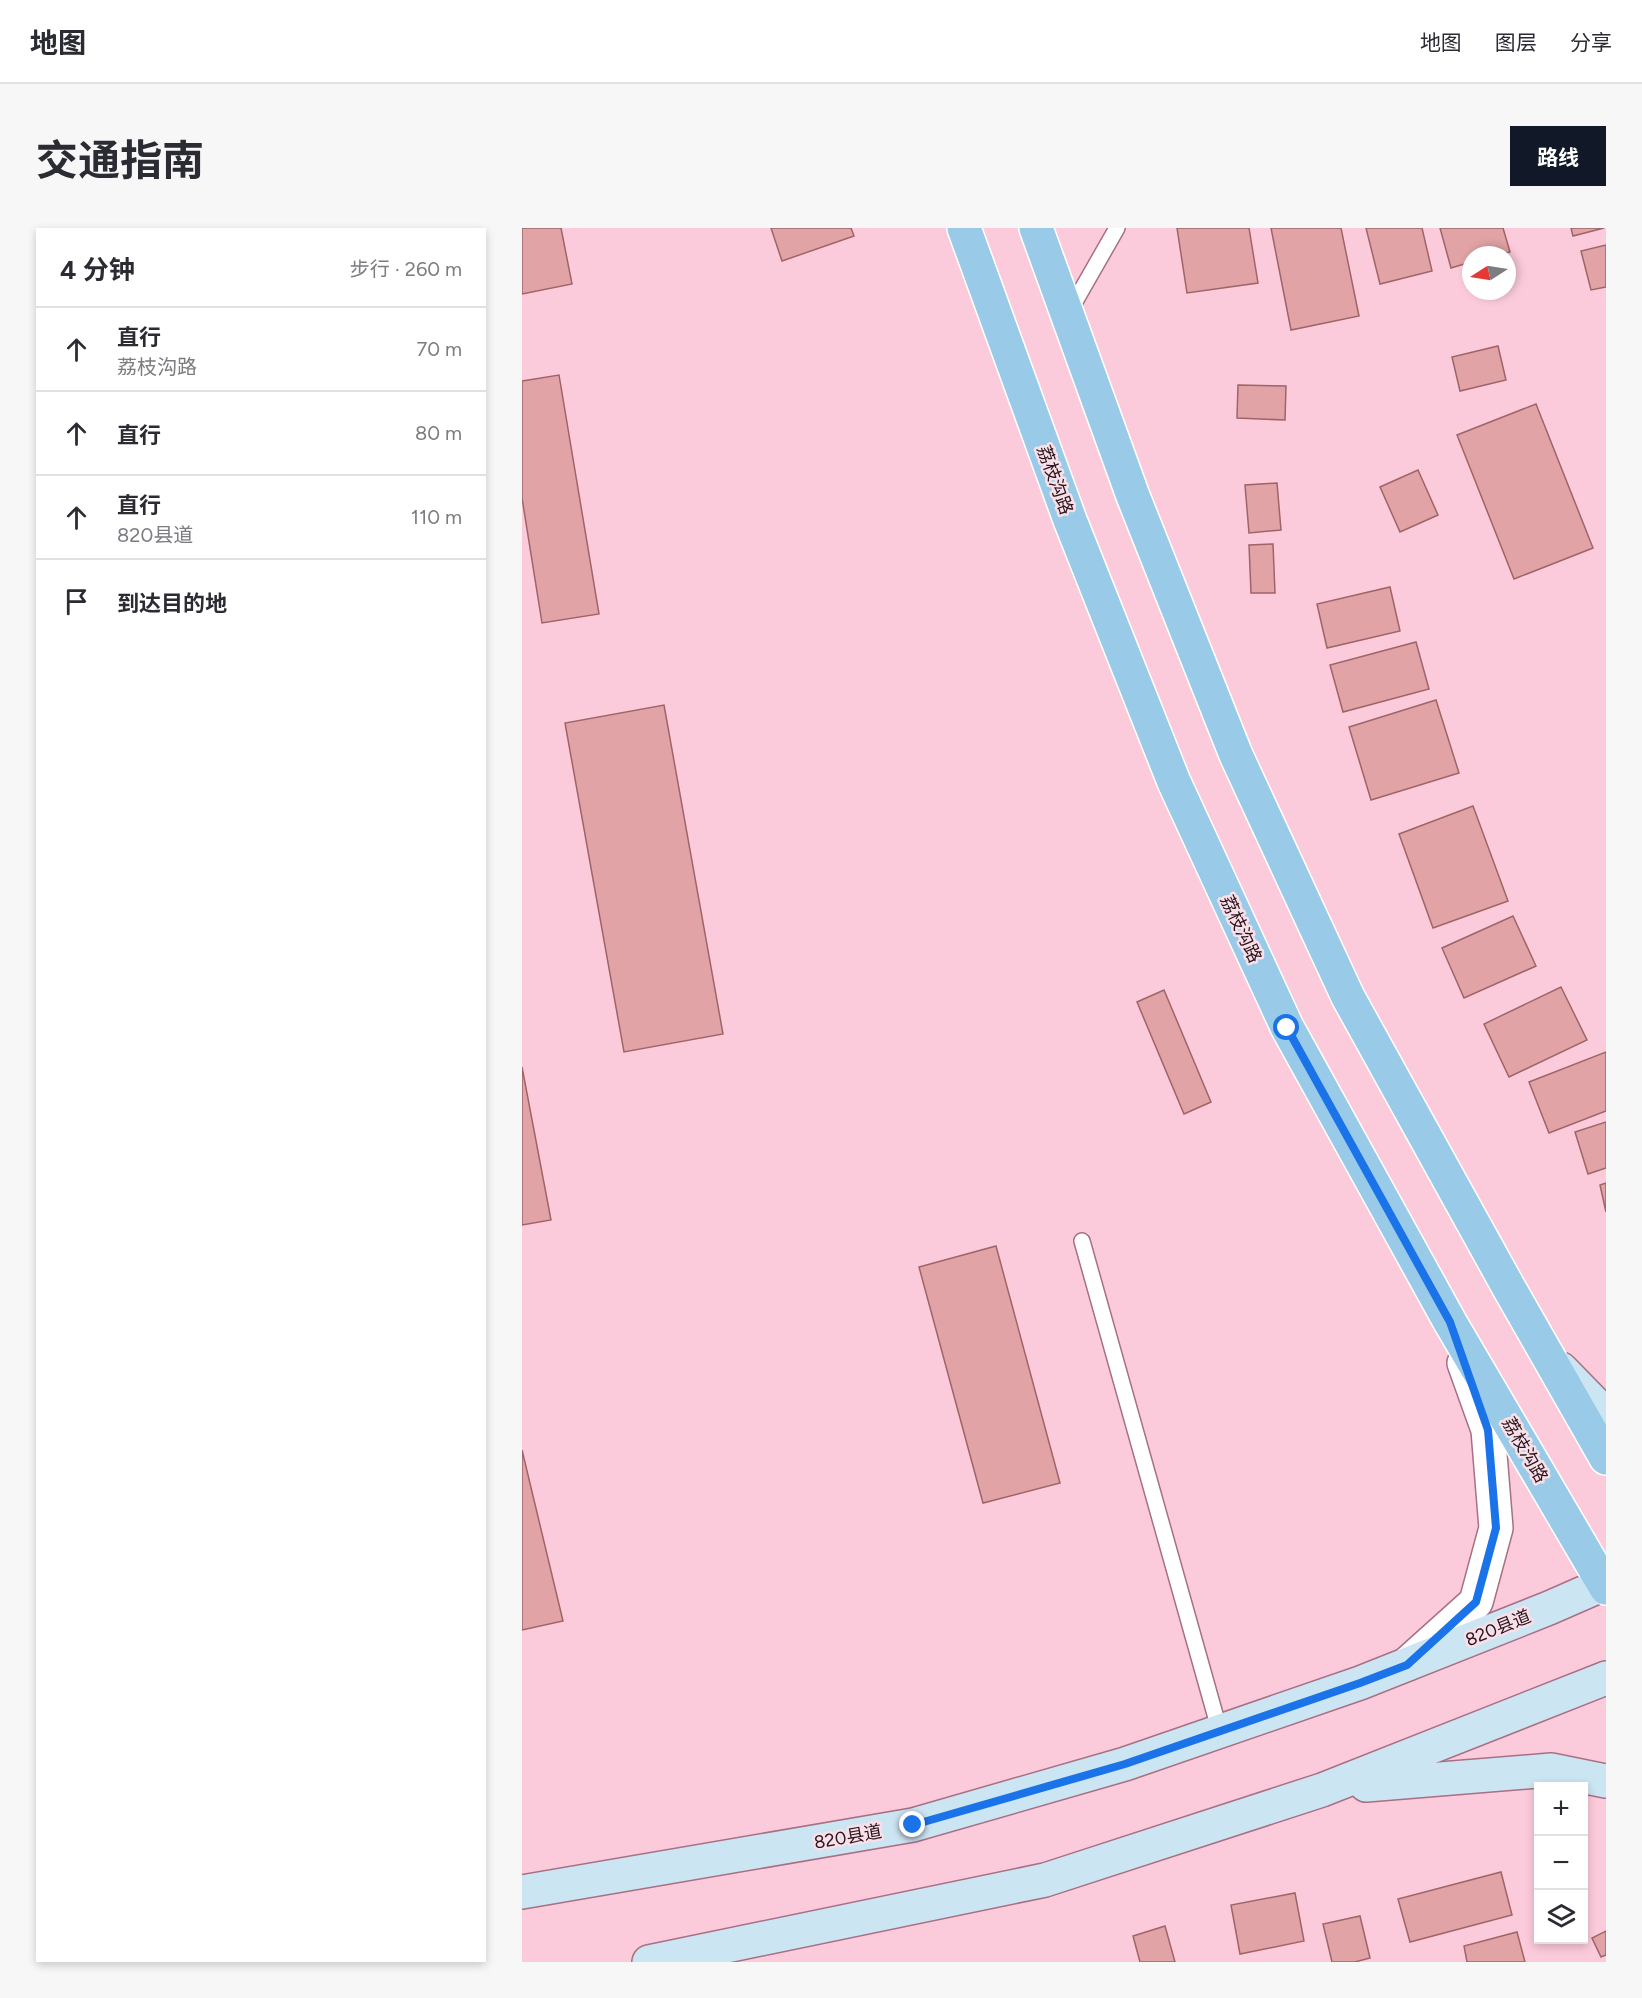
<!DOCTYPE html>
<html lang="zh">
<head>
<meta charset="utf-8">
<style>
	body { margin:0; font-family:Figtree,"Noto Sans SC",sans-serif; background:#f7f7f7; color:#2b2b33 }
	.controls { position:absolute; right:18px; bottom:18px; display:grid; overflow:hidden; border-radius:0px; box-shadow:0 3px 9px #0003 }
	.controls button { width:54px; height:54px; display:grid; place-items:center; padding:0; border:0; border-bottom:2px solid #e1e1e2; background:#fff; color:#2b2b33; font:30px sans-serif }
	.compass { position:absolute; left:940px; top:18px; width:54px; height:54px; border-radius:50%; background:#fff; box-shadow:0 3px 9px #0003; rotate:258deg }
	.stop { position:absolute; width:18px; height:18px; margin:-14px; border:4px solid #1a73e8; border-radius:50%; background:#fff }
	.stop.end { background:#1a73e8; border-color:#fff; box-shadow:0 2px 6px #0008 }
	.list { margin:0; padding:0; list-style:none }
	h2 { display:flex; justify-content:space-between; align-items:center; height:78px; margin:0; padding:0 24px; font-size:26px }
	h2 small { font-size:20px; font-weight:400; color:#7c7c81 }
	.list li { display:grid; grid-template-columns:39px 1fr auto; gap:18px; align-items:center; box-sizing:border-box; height:84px; padding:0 24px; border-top:2px solid #e1e1e2 }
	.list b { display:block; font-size:22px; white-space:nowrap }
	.list p { margin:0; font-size:20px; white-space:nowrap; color:#7c7c81 }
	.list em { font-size:20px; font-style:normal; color:#7c7c81 }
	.icon { flex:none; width:33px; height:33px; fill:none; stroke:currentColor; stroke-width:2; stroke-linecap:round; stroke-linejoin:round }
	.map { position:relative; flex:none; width:1084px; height:1734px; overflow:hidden; border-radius:0px }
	header { display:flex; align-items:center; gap:36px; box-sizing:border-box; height:84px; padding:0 30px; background:#fff; border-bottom:2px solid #e1e1e2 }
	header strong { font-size:28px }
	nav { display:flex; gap:33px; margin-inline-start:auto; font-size:21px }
	.intro { display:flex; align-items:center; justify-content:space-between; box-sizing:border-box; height:144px; padding:0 36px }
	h1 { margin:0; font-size:42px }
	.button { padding:15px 27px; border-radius:0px; background:#111827; color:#fff; font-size:21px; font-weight:700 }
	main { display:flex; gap:36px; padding:0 36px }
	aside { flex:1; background:#fff; border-radius:0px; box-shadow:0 3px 9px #0003 }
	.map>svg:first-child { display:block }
	.building { fill:#e1a3a5; stroke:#9e6568; stroke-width:1.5 }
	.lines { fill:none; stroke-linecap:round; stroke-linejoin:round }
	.service-casing { stroke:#a77084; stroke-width:18 }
	.tertiary-casing { stroke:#a77084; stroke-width:36 }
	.secondary-casing { stroke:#a77084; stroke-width:36 }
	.primary-casing { stroke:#fff; stroke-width:36 }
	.service { stroke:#fff; stroke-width:15 }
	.tertiary { stroke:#fff; stroke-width:33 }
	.secondary { stroke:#cce5f3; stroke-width:33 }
	.primary { stroke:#99cbe8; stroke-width:33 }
	.route { stroke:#1a73e8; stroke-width:8 }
	.labels { text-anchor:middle; stroke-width:5; stroke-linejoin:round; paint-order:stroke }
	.street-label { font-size:18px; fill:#29141c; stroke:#f9e0e8 }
</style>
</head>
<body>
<header>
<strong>地图</strong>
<nav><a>地图</a><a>图层</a><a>分享</a></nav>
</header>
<div class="intro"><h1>交通指南</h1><a class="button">路线</a></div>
<main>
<aside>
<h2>4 分钟<small>步行 · 260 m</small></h2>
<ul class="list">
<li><svg class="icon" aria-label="ahead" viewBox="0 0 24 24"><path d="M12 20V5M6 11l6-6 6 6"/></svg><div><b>直行</b><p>荔枝沟路</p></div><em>70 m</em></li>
<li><svg class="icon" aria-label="ahead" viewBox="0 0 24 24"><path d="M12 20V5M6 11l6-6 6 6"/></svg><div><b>直行</b></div><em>80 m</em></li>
<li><svg class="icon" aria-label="ahead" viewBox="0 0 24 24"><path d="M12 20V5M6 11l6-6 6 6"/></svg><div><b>直行</b><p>820县道</p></div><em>110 m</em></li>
<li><svg class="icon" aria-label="arrive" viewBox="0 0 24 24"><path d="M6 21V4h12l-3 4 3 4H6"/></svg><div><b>到达目的地</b></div></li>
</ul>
</aside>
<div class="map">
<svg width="1084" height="1734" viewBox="0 0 1084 1734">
	<rect width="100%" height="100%" fill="#fccbdb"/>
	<g class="building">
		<path d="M0,0H39L50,56L0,66Z"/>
		<path d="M249,0H329L332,8L260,33Z"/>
		<path d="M655,0H727L736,55L665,65Z"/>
		<path d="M749,0H819L837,88L769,102Z"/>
		<path d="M844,0H900L910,43L858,56Z"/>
		<path d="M918,0H981L988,24L976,27H949V34L929,40Z"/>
		<path d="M1049,0H1082L1051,8Z"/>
		<path d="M1084,17V59L1069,62L1059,23Z"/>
		<path d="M976,118L984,152L938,163L930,129Z"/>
		<path d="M37,147L77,386L20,395L0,270V153Z"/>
		<path d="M716,157L764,158L763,192L715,190Z"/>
		<path d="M1014,176L1071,320L992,351L935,207Z"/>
		<path d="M896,242L916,287L878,304L858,259Z"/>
		<path d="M755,255L759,302L727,305L723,257Z"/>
		<path d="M751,316L753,365H729L727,317Z"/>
		<path d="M868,359L878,403L805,420L795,376Z"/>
		<path d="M894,414L907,461L821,484L808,437Z"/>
		<path d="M914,472L937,545L849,572L827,499Z"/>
		<path d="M142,477L201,806L102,824L43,495Z"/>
		<path d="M951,578L986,673L911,700L877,606Z"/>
		<path d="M991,688L1014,738L942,770L920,720Z"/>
		<path d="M1039,759L1065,812L987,849L962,796Z"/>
		<path d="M642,762L689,874L662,886L615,774Z"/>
		<path d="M1084,824V883L1027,905L1007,854Z"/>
		<path d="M0,839L29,992L0,997Z"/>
		<path d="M1084,894V940L1066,946L1053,904Z"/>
		<path d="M1084,955V984L1078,957Z"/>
		<path d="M474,1018L538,1255L461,1275L397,1039Z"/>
		<path d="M0,1222L41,1393L0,1402Z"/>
		<path d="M979,1644L990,1687L888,1714L876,1671Z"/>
		<path d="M773,1665L782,1713L718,1726L709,1677Z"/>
		<path d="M838,1688L848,1730L833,1734H810L801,1696Z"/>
		<path d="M643,1698L653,1734H618L611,1708Z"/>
		<path d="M1084,1703V1727L1079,1729L1070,1710Z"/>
		<path d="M995,1704L1003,1734H945L942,1718Z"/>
	</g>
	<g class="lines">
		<g class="service-casing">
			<g id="service">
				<path d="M547,84L595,0"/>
				<path d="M560,1013L698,1504"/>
			</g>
		</g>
		<g class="tertiary-casing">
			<path id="tertiary" d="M885,1436L954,1374L974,1300L966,1202L942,1135"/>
		</g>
		<g class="secondary-casing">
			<g id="secondary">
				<path d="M1039,1141L1084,1187"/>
				<path d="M844,1557L1029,1542L1084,1553"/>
				<path d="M0,1664L391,1597L603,1536L838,1455L1027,1380L1084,1355"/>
				<path d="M127,1734L523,1652L800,1562L1084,1450"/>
			</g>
		</g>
		<g class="primary-casing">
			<g id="primary">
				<path d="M442,0L548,292L652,554L765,799L928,1094L1084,1360"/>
				<path d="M514,0L611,268L714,527L826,769L987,1060L1084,1230"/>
			</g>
		</g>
		<use href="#service" class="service"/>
		<use href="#tertiary" class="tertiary"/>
		<use href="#secondary" class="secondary"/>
		<use href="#primary" class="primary"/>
	</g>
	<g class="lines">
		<path class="route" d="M391,1597L603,1536L838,1455L885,1437L954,1374L974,1300L966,1202L928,1094L765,800"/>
	</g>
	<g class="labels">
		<g class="street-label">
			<text transform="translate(533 252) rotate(70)" y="6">荔枝沟路</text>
			<text transform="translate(719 701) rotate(65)" y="6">荔枝沟路</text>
			<text transform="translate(1003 1222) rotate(60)" y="6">荔枝沟路</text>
			<text transform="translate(976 1400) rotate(-22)" y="6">820县道</text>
			<text transform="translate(326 1609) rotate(-10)" y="6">820县道</text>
		</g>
	</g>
</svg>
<div class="controls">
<button>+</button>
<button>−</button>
<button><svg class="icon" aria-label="layers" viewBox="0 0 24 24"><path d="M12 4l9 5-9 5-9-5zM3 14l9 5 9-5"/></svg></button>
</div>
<svg class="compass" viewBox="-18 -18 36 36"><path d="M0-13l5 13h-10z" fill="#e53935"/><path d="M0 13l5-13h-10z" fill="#7c7c81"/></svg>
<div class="stop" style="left:765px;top:800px"></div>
<div class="stop end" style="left:391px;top:1597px"></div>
</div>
</main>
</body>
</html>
